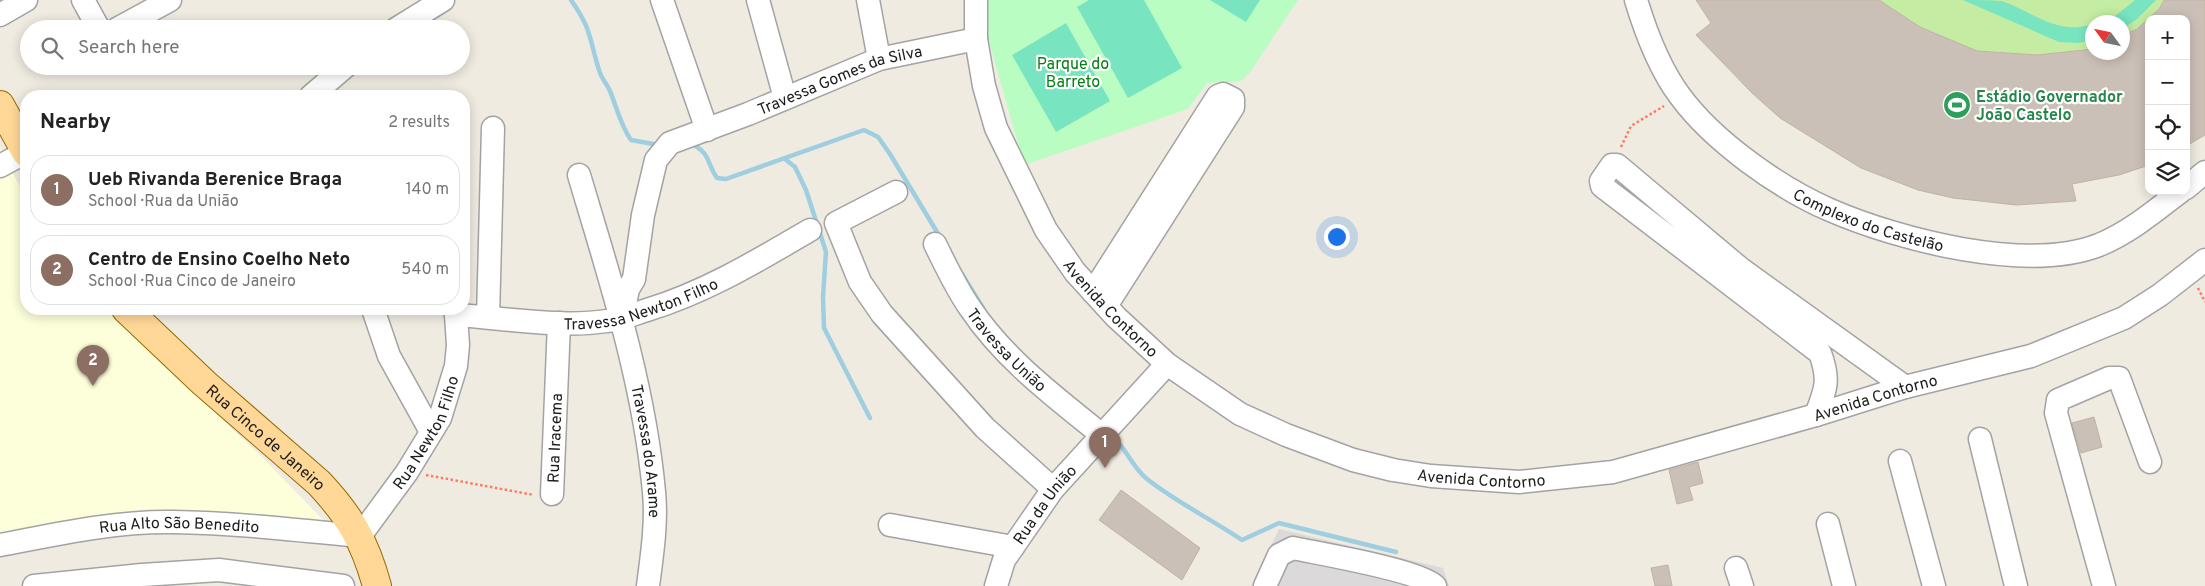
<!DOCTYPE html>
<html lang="en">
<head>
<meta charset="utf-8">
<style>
	body { margin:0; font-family:Overpass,sans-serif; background:#f2f2f2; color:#222 }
	.controls { position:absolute; right:15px; top:15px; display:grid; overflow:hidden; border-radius:10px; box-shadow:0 2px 12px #0003 }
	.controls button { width:45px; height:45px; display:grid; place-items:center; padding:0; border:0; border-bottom:1px solid #e0e0e0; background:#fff; color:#222; font:25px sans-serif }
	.compass { position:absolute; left:2085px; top:15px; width:45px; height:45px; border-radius:50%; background:#fff; box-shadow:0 2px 12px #0003; rotate:303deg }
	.you { position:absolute; left:1336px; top:236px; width:18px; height:18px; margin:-12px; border:4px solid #fff; border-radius:50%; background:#1a73e8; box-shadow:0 0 0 8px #1a73e833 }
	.badge { display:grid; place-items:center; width:32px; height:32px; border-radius:50%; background:#7c3aed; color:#fff; font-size:16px; font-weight:700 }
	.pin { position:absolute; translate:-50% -41px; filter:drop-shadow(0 1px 2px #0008) }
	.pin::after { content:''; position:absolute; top:26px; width:18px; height:15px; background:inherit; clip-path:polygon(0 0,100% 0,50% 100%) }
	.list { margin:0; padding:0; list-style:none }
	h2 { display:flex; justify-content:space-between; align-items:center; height:65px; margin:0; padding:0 20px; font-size:21px }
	h2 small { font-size:16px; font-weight:400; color:#767676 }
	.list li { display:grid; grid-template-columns:32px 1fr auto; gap:15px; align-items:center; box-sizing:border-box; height:70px; margin:0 10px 10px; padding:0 10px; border:1px solid #e0e0e0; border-radius:20px }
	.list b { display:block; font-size:19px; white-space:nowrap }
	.list p { margin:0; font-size:16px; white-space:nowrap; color:#767676 }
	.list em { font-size:16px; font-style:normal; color:#767676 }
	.icon { flex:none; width:28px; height:28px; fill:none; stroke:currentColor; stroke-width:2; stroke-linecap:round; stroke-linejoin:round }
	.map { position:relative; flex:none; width:2205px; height:586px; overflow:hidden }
	.search { position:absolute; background:#fff; box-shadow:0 2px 12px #0003; left:20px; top:20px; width:450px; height:55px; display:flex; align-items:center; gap:12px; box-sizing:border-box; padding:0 18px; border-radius:28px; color:#767676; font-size:19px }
	.panel { position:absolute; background:#fff; box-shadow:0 2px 12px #0003; left:20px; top:90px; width:450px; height:225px; border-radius:20px }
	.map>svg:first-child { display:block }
	.residential { fill:#dbd9d9 }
	.education { fill:#fdffda }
	.grass { fill:#c4eda3 }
	.park { fill:#bafdc3 }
	.pitch { fill:#79e4c0 }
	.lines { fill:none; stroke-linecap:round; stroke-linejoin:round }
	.stream { stroke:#9ecee0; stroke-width:4.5 }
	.building { fill:#cbc0b7; stroke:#c1b2a3 }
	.minor-casing { stroke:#a3a3a3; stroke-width:25 }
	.major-casing { stroke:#956b00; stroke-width:30 }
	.path { stroke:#ff7a62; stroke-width:2.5; stroke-dasharray:2.5 2.5; stroke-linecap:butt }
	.minor { stroke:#fff; stroke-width:22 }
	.major { stroke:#ffd796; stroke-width:28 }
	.labels { text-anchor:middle; stroke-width:4.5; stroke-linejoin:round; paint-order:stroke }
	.park-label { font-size:16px; fill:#048114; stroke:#fff }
	.street-label { font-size:16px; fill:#1c1c1c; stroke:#fff }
	.leisure-label { font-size:16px; font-weight:bold; fill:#27864d; stroke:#fff; text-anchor:start }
</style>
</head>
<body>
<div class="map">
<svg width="2205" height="586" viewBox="0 0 2205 586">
	<rect width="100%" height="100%" fill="#efebe1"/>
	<path class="residential" d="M1279,529L1443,568L1449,586H1251Z"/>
	<path class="education" d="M0,147L26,199V309H107L265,460L324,521L157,510L0,534Z"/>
	<path class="grass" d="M1879,0H2164C2155,16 2139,28 2123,36L2122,22H2092V48L2037,55L1977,51L1920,27Z"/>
	<path class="park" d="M988,0H1298L1251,71L1241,81L1207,83L1188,109L1024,165L988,38Z"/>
	<g class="pitch">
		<path d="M1089,0H1144L1182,68L1128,98L1077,7Z"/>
		<path d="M1210,0H1260L1246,22Z"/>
		<path d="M1963,0C1974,0 1991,0 2002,1C2033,12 2058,36 2092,24V40L2078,43L2059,42Z"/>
		<path d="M2135,0H2156L2136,20L2123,28L2122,22H2098L2114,17Z"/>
		<path d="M1066,23L1110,101L1056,132L1012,55Z"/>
	</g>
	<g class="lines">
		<g class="stream">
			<path d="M571,0C592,30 589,38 599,70C601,78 607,84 610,91C617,108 620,124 631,140L659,145"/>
			<path d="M692,144C711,154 706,162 717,178L726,179L864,130L878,137L890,154L940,237"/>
			<path d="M785,159L795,167L806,190L826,252L823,297L824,328L870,418"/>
			<path d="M962,274L983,308"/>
			<path d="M1110,434C1126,447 1131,466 1147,479C1176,502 1211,519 1242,540L1279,523L1396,552"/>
		</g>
	</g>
	<g class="building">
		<path d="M1696,0H1879L1920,27L1977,51L2037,55L2092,49V52H2122V36L2137,29L2159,9L2164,0H2205V135L2186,146V19H2149V165L2119,175L2072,184L2076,201L2016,205L1953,198L1918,190L1861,168L1780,118L1752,93L1696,35L1711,23Z"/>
		<path d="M2094,417L2102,447L2081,453L2072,423Z"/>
		<path d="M1698,462L1703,483L1689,487L1693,500L1677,504L1669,470Z"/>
		<path d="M1121,490L1200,548L1182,580L1099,520Z"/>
		<path d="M1668,565L1672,586H1655L1651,568Z"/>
	</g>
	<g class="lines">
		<g class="minor-casing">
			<g id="minor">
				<path d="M83,0L99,29"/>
				<path d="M662,0L707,130"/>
				<path d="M758,0L785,98"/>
				<path d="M868,0L879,59"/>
				<path id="s1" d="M976,0V39L984,86L996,128L1046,230L1075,272L1116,317L1167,364L1240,414L1286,435L1353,460L1393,470L1431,476L1519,482L1613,472L1816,415L1905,387L2031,356L2124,318L2160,295L2205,260"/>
				<path id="s2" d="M1636,0C1646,33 1659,68 1680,96C1713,141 1779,188 1830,210C1899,240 2027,273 2099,245C2130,232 2155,211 2181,191"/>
				<path d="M0,15L26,0"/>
				<path d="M117,29L170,0"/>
				<path d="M396,29L443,0"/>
				<path d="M311,96L346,66"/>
				<path d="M0,166L26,152"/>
				<path id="s3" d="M579,175C610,279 644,383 654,492C657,523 652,555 648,586"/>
				<path d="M2186,188L2205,172"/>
				<path d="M896,192L836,223L860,282L882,314L985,428L1053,489"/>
				<path id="s4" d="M935,244C946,266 956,288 970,308C1004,359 1055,397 1102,435"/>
				<path d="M1093,292L1218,96L1223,94L1233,99V107L1106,306"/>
				<path d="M373,309L389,356L430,430"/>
				<path id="s5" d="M456,315C505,318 558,328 607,321C621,320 634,314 647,310C706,292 757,261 810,230"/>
				<path d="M488,317L493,128"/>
				<path id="s6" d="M622,318L628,289L634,279L643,215L656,160L670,143L748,114L879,59L976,39"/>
				<path d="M1816,415C1826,389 1830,380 1820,353L1602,186L1601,181L1612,165H1617L1741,269L1905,387"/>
				<path d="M1980,439L2016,586"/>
				<path d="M1900,461L1934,586"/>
				<path id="s7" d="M552,494L559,323"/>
				<path d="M1828,524L1844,586"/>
				<path d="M890,525L1013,547"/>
				<path id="s8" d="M0,545C57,534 115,521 173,522C235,523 298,530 360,536L407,472L440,418L456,366L458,345L456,315"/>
				<path d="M1736,568L1742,586"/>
				<path d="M34,586L142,575L219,570L343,586"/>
				<path id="s9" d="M996,586L1004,560L1053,489L1167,364"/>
				<path d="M1265,586L1279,555L1293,548C1321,554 1418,570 1435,586"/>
				<path d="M2104,586L2056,413L2058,400L2109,378H2119L2150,462"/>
			</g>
		</g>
		<g class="major-casing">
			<g id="major">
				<path d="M0,105L26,152"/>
				<path id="s10" d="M126,309L204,383L319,483C350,516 365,542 377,586"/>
			</g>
		</g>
		<g class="path">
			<path d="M1621,147L1631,126L1664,106"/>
			<path d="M2198,288L2205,302"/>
			<path d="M426,475L534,495"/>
		</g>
		<use href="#minor" class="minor"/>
		<use href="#major" class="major"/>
	</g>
	<defs>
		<g id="stadium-disc" transform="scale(1.4375)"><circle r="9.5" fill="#2e9e5b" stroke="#fff"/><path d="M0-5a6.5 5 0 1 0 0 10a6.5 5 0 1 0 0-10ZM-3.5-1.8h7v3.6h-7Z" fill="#fff"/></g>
	</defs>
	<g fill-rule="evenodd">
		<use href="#stadium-disc" x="1957" y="105"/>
	</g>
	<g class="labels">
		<g class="park-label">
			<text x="1073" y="69">Parque do<tspan x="1073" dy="18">Barreto</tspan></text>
		</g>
		<g class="street-label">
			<text dy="6" stroke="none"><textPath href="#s6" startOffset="366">Travessa Gomes da Silva</textPath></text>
			<text dy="6" stroke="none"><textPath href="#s2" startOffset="336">Complexo do Castelão</textPath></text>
			<text dy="6" stroke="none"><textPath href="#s5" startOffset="188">Travessa Newton Filho</textPath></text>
			<text dy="6" stroke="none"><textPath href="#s1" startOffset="346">Avenida Contorno</textPath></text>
			<text dy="6" stroke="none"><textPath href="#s4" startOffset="129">Travessa União</textPath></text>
			<text dy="6" stroke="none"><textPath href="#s1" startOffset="1171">Avenida Contorno</textPath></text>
			<text dy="6" stroke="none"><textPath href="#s8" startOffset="486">Rua Newton Filho</textPath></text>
			<text dy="6" stroke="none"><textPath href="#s10" startOffset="190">Rua Cinco de Janeiro</textPath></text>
			<text dy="6" stroke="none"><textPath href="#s7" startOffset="56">Rua Iracema</textPath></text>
			<text dy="6" stroke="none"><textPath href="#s3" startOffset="285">Travessa do Arame</textPath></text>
			<text dy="6" stroke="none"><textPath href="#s1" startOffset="766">Avenida Contorno</textPath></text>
			<text dy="6" stroke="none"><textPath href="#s9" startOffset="96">Rua da União</textPath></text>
			<text dy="6" stroke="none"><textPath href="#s8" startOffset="181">Rua Alto São Benedito</textPath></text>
		</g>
		<g class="leisure-label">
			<text x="1976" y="102">Estádio Governador<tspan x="1976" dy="18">João Castelo</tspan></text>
		</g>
	</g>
</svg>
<div class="controls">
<button>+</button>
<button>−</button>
<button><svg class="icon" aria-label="locate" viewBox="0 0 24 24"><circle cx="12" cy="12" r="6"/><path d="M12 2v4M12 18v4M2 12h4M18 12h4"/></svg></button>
<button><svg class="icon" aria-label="layers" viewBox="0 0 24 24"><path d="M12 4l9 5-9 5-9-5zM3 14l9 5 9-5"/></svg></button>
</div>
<svg class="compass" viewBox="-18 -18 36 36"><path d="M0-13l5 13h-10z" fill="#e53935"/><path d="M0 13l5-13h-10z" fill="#767676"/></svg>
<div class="you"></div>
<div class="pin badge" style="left:1105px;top:468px;background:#8d6e63">1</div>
<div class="pin badge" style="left:93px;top:386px;background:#8d6e63">2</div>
<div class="search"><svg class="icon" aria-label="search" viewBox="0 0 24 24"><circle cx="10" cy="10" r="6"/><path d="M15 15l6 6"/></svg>Search here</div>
<section class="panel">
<h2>Nearby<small>2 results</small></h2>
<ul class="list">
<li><span class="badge" style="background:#8d6e63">1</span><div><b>Ueb Rivanda Berenice Braga</b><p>School · Rua da União</p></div><em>140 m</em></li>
<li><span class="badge" style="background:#8d6e63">2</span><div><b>Centro de Ensino Coelho Neto</b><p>School · Rua Cinco de Janeiro</p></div><em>540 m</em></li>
</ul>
</section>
</div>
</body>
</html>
